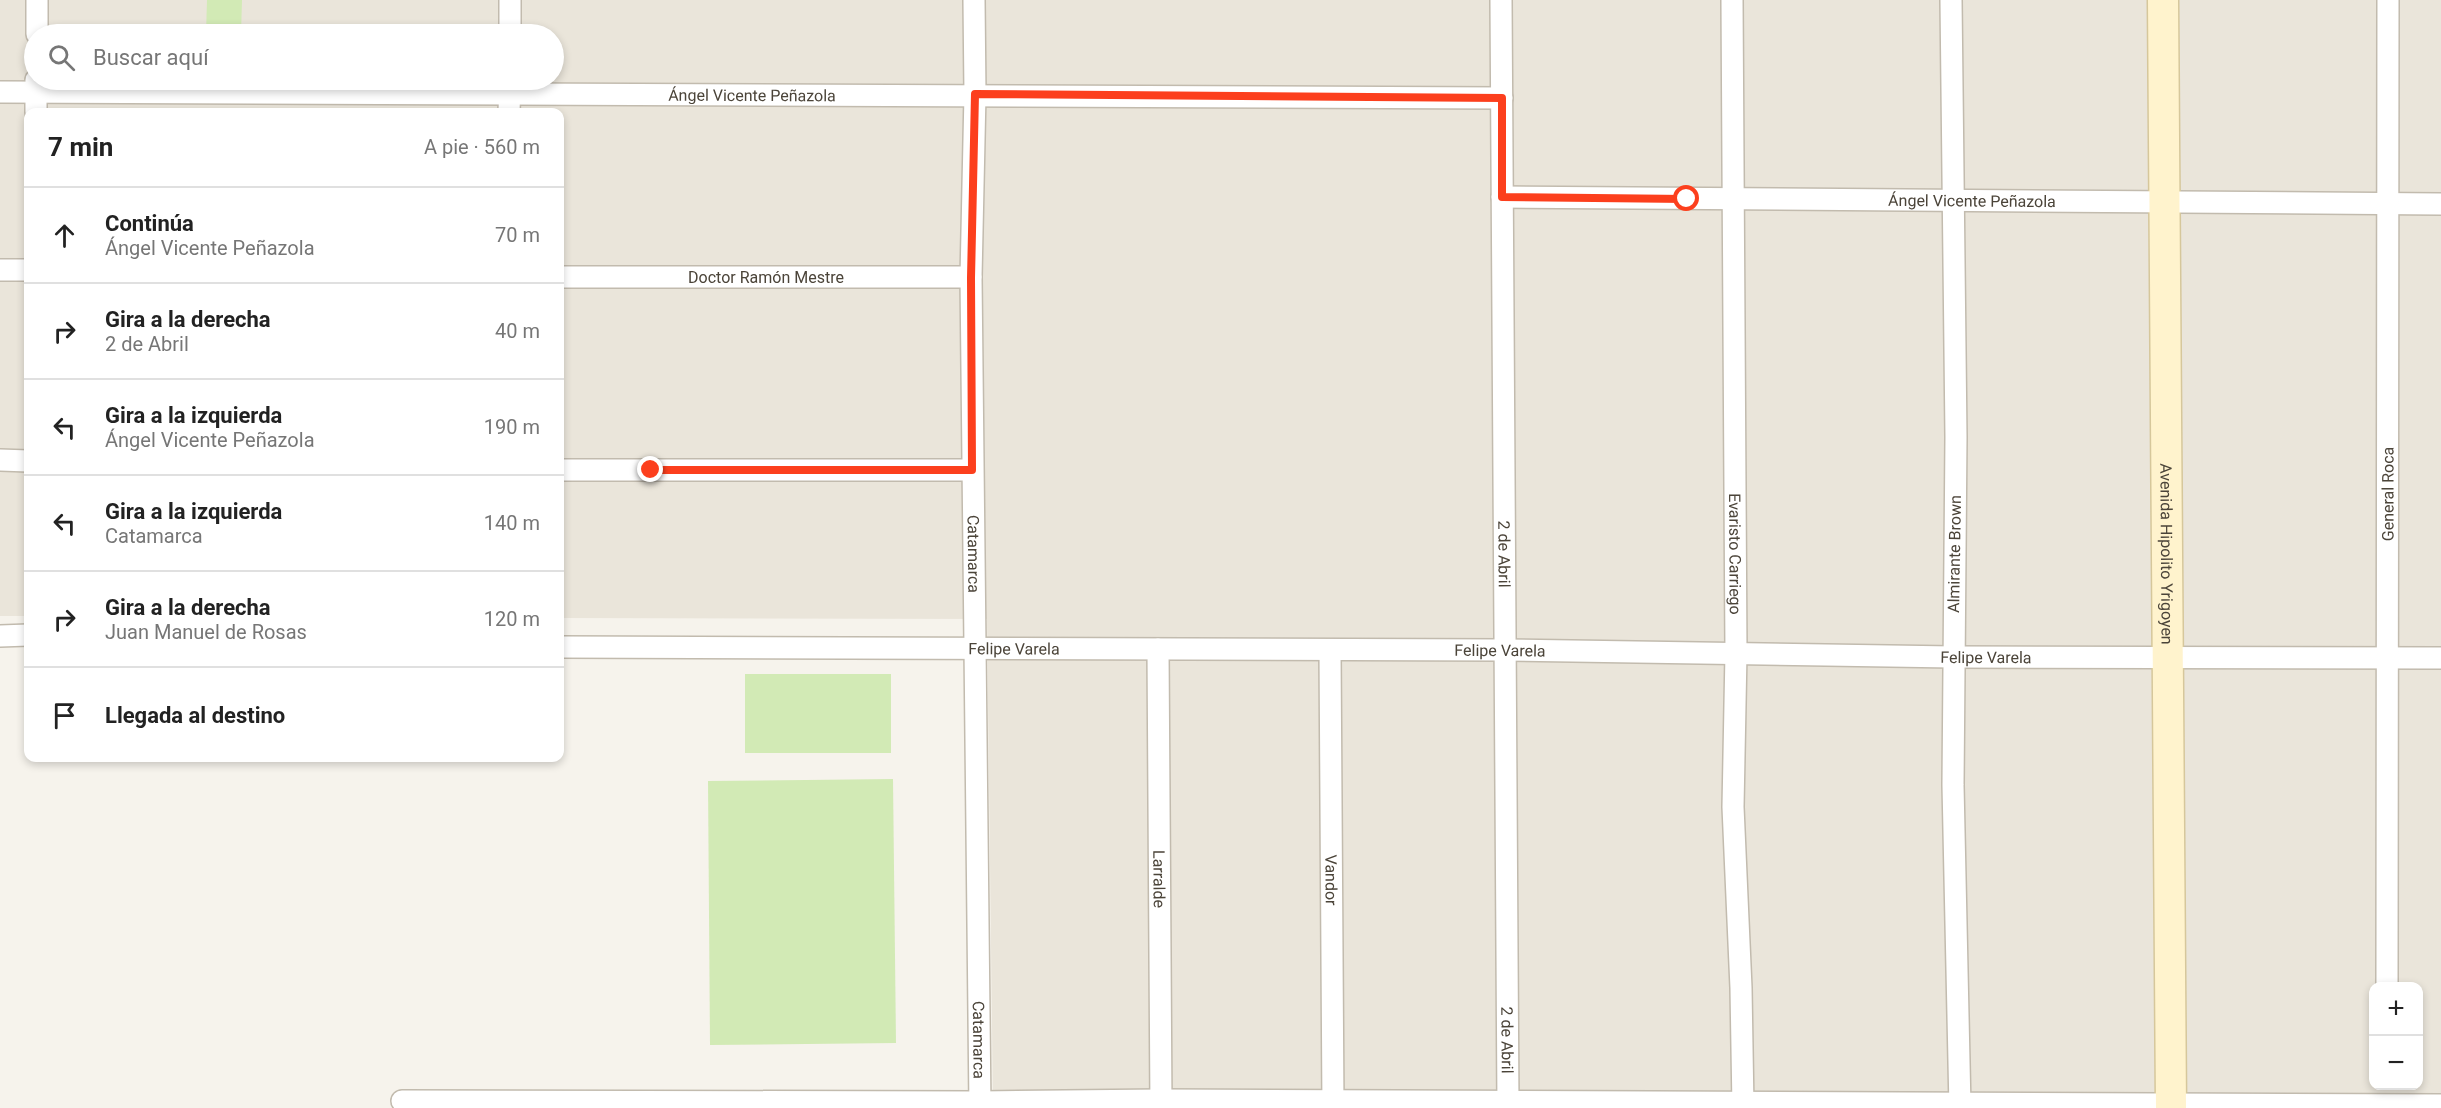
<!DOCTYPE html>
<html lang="es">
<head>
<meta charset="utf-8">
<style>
	body { margin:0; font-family:Roboto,sans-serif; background:#f2f2f2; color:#222 }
	.controls { position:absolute; right:18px; bottom:18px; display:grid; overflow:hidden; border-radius:12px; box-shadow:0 3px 9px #0003 }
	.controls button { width:54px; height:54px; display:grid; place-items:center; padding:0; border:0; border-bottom:2px solid #e0e0e0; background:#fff; color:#222; font:30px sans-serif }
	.stop { position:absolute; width:18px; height:18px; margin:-14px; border:4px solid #fc3f1d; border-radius:50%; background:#fff }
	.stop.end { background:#fc3f1d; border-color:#fff; box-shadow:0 2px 6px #0008 }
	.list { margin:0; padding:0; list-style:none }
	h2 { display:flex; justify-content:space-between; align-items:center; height:78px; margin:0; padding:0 24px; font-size:26px }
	h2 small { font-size:20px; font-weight:400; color:#767676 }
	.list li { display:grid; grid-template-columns:39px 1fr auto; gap:18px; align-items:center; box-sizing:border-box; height:96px; padding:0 24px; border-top:2px solid #e0e0e0 }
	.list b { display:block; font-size:22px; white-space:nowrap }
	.list p { margin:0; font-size:20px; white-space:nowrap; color:#767676 }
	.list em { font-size:20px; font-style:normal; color:#767676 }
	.icon { flex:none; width:33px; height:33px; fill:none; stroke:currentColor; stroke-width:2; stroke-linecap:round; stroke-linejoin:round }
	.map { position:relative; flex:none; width:2441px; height:1108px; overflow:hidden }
	.search { position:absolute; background:#fff; box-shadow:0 3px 9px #0003; left:24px; top:24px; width:540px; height:66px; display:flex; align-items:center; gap:15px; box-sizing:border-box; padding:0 21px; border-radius:33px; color:#767676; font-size:22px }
	.panel { position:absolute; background:#fff; box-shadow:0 3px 9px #0003; left:24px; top:108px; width:540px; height:654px; border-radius:12px }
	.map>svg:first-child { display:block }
	.residential { fill:#eae5da; fill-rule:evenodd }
	.green { fill:#d2eab5 }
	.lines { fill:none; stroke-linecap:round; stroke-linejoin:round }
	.minor-casing { stroke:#c2bbae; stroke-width:24 }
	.secondary-casing { stroke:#d6c79b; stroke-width:33 }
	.minor { stroke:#fff; stroke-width:21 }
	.secondary { stroke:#fff3cd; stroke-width:30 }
	.route { stroke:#fc3f1d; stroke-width:8 }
	.labels { text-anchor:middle; stroke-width:4.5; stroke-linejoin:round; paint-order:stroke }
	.street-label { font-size:16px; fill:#4b4439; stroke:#fff }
</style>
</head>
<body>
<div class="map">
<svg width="2441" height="1108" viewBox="0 0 2441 1108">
	<rect width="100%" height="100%" fill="#f6f3ec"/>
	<path class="residential" d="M0,0H2441V1108L993,1106L987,619L560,618V112H28V616H0ZM34,34H554V80H34ZM2374,986H2418V1086H2374Z"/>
	<g class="green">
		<path d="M207,0H242L241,34H206Z"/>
		<rect x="745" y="674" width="146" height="79"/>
		<path d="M893,779L896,1043L710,1045L708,781Z"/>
	</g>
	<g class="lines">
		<g class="minor-casing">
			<g id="minor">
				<path id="s1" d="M974,0L975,94L971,277L980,1108"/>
				<path id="s2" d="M1501,0L1508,1108"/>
				<path id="s3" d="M1732,0L1736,653L1733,807L1741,988L1743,1108"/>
				<path d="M1951,0L1956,437L1953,785L1960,1108"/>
				<path d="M37,34V0"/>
				<path d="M510,34V0"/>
				<path d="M36,80V112"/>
				<path id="s4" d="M0,92L1502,98"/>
				<path d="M509,112L510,80"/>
				<path id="s5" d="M1502,197L2441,204"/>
				<path d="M0,270H28"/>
				<path id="s6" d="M560,277H971"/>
				<path d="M0,460L28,461"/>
				<path d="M560,470H972"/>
				<path d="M0,636L28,635"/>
				<path id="s7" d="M560,647L1505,650L1953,657L2441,658"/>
				<path id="s8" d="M1158,649L1161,1108"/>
				<path id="s9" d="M1330,650L1333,1108"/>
				<path id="s10" d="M2387,986L2388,0"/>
				<path d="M402,1101L980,1102L1161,1100L2441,1105"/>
			</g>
		</g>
		<g class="secondary-casing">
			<g id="secondary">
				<path id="s11" d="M2163,0L2171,1108"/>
			</g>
		</g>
		<use href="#minor" class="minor"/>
		<use href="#secondary" class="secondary"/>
	</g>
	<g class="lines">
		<path class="route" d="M651,470H972L971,278L975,94L1502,98V197L1687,199"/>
	</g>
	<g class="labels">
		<g class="street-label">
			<text dy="6" stroke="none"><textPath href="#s4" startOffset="752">Ángel Vicente Peñazola</textPath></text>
			<text dy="6" stroke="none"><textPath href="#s5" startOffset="470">Ángel Vicente Peñazola</textPath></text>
			<text dy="6" stroke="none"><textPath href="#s6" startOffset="206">Doctor Ramón Mestre</textPath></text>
			<text dy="6" stroke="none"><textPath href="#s10" startOffset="492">General Roca</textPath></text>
			<text dy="6" stroke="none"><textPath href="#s1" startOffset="554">Catamarca</textPath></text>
			<text dy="6" stroke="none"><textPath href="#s2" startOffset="554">2 de Abril</textPath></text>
			<text dy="6" stroke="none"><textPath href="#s3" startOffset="554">Evaristo Carriego</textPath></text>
			<text transform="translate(1954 554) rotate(-89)" y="6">Almirante Brown</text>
			<text dy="6" stroke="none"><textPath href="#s11" startOffset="554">Avenida Hipolito Yrigoyen</textPath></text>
			<text dy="6" stroke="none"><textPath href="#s7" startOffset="454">Felipe Varela</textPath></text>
			<text dy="6" stroke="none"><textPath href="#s7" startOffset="940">Felipe Varela</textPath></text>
			<text dy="6" stroke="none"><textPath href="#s7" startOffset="1426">Felipe Varela</textPath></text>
			<text dy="6" stroke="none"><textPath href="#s8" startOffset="230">Larralde</textPath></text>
			<text dy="6" stroke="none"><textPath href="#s9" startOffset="230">Vandor</textPath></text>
			<text dy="6" stroke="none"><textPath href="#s1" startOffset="1040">Catamarca</textPath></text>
			<text dy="6" stroke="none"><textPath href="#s2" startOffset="1040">2 de Abril</textPath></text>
		</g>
	</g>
</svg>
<div class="controls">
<button>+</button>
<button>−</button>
</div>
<div class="stop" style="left:1687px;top:199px"></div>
<div class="stop end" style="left:651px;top:470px"></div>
<div class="search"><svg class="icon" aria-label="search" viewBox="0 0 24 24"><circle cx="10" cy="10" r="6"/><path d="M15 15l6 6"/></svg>Buscar aquí</div>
<section class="panel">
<h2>7 min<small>A pie · 560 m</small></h2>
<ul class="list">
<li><svg class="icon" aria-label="ahead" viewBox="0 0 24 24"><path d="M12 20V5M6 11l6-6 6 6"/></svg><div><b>Continúa</b><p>Ángel Vicente Peñazola</p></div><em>70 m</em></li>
<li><svg class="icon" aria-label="right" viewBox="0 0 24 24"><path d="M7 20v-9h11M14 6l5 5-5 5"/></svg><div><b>Gira a la derecha</b><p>2 de Abril</p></div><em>40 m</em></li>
<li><svg class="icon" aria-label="left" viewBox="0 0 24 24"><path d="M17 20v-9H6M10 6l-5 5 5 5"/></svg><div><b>Gira a la izquierda</b><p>Ángel Vicente Peñazola</p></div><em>190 m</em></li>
<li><svg class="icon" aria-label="left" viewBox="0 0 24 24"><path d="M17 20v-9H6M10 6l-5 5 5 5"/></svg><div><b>Gira a la izquierda</b><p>Catamarca</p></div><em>140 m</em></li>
<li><svg class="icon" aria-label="right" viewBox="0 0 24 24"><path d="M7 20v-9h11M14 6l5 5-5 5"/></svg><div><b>Gira a la derecha</b><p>Juan Manuel de Rosas</p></div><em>120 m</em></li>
<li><svg class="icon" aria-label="arrive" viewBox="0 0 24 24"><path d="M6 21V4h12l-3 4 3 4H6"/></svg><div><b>Llegada al destino</b></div></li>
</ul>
</section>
</div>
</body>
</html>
